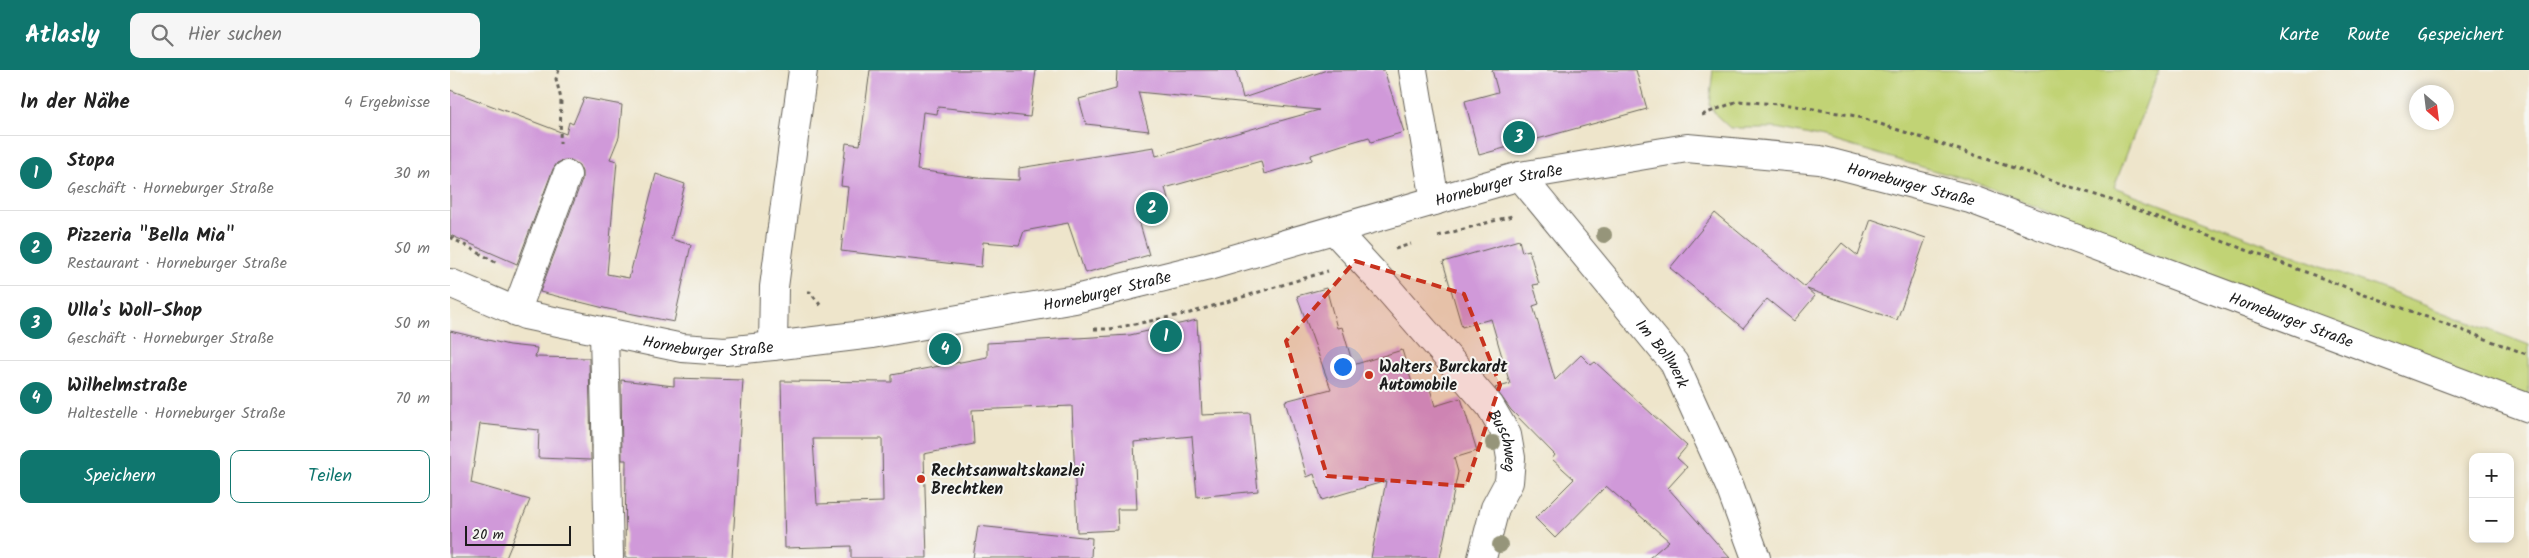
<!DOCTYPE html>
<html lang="de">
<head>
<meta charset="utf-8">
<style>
	body { margin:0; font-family:Kalam,sans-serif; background:#f6f6f6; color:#222 }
	.controls { position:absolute; right:15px; bottom:15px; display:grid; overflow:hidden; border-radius:10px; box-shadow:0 2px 8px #0003 }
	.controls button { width:45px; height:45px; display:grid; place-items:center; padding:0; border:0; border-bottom:1px solid #e0e0e0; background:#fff; color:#222; font:25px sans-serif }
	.compass { position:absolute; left:1959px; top:15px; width:45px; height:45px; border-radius:50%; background:#fff; box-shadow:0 2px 8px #0003; rotate:152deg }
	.scale { position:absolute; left:15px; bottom:12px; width:106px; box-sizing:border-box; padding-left:5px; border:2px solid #1c1c1c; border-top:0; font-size:14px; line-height:18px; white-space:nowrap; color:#1c1c1c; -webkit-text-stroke:4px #f6f6f2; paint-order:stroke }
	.you { position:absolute; left:892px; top:296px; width:18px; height:18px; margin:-12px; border:4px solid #fff; border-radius:50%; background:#1a73e8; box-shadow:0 0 0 8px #1a73e833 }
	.badge { display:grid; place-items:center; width:32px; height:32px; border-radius:50%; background:#0f766e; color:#fff; font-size:16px; font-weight:700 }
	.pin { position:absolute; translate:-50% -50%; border:2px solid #fff; box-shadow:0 1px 5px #0006 }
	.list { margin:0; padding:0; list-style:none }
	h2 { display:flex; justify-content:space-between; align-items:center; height:65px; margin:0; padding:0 20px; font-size:21px }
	h2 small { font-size:16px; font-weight:400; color:#767676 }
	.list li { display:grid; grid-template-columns:32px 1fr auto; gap:15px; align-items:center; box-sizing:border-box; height:75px; padding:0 20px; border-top:1px solid #e0e0e0 }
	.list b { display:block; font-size:19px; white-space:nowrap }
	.list p { margin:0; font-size:16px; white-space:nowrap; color:#767676 }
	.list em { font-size:16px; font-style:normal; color:#767676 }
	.actions { display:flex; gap:10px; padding:15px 20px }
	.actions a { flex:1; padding:11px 0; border:1px solid #0f766e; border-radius:10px; text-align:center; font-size:18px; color:#0f766e }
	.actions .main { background:#0f766e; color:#fff }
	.icon { flex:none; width:28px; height:28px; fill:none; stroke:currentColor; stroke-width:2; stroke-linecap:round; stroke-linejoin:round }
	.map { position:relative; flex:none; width:2079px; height:488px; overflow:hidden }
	header { display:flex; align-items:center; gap:30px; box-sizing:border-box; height:70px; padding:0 25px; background:#0f766e; color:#fff }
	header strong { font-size:24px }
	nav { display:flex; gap:28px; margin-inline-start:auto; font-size:18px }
	.search { width:350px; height:45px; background:#f6f6f6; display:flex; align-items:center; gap:12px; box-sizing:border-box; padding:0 18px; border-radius:10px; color:#767676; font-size:19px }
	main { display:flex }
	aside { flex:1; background:#fff }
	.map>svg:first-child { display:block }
	.green { fill:#c1d375; stroke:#6e7848 }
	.building { fill:#d099d9; fill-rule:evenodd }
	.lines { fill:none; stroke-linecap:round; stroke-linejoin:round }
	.minor-casing { stroke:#666259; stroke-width:30 }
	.path { stroke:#666259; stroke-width:3; stroke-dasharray:4 4; stroke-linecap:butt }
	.minor { stroke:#fff; stroke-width:28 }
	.tree { fill:#96957a }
	.marked { fill:#c8321e; fill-opacity:0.2; stroke:#c8321e; stroke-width:4; stroke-dasharray:10 6; stroke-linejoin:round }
	.poi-dot { fill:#c8321e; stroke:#f6f6f2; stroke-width:2 }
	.labels { text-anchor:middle; stroke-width:4; stroke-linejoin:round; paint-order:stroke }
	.street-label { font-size:16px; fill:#1c1c1c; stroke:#f6f6f2 }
	.poi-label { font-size:16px; font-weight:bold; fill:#1c1c1c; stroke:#f6f6f2; text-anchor:start }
</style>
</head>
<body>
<header>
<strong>Atlasly</strong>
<div class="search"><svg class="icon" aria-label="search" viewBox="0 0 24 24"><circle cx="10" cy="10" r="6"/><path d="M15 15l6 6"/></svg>Hier suchen</div>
<nav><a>Karte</a><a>Route</a><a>Gespeichert</a></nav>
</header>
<main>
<aside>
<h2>In der Nähe<small>4 Ergebnisse</small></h2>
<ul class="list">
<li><span class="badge">1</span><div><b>Stopa</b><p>Geschäft · Horneburger Straße</p></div><em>30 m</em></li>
<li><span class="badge">2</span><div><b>Pizzeria &quot;Bella Mia&quot;</b><p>Restaurant · Horneburger Straße</p></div><em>50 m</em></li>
<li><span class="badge">3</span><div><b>Ulla's Woll-Shop</b><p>Geschäft · Horneburger Straße</p></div><em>50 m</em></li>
<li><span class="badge">4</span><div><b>Wilhelmstraße</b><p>Haltestelle · Horneburger Straße</p></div><em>70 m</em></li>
</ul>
<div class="actions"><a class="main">Speichern</a><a>Teilen</a></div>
</aside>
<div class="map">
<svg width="2079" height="488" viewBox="0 0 2079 488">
	<rect width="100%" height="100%" fill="#f6f6f2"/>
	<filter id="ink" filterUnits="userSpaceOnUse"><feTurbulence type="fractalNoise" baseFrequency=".02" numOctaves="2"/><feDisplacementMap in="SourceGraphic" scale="10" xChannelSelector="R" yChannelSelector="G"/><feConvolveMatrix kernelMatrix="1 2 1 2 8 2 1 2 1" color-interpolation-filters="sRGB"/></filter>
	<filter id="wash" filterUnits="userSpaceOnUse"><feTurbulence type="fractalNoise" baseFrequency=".0096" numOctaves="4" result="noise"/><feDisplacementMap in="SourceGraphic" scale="20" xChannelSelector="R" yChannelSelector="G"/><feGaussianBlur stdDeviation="1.12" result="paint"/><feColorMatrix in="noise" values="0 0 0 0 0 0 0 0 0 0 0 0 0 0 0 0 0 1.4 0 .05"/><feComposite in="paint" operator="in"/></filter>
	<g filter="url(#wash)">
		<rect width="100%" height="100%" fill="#eee5cb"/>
		<path class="green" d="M1263,0H1709L1664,117L2079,275V336L1949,286L1533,115L1374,68L1326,58H1280L1266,45L1259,34Z"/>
		<g id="blocks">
			<g class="building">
				<path d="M420,0H586L580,47L488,37L487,44L473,42L467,100L528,108L569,110V98L704,77L706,86L869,40L688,22L699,61L636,54L629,29L666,19L667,0H786L793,28L877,0H934L954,62L921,72L919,67L892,75L861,85L862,90L814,104L811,91L715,118L720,135L687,144L699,185L635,203L618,153L574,161L569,175L533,172L531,197L391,181L398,117L391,116L396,73L410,75Z"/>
				<path d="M1042,0H1186L1197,39L1029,85L1015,31L1048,22Z"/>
				<path d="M0,20L116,64L119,52L123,54L134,28L172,35L169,67L160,89L167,91L157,204L179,208L206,104L235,114L221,169L241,175L224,252L158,239L90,222L132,110V102L129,95L123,91L114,90L107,93L103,99L67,194L0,165Z"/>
				<path d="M1265,143L1355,217L1392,173L1408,186L1421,149L1476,168L1447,250L1357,219L1365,226L1344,251L1317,229L1293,258L1220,198Z"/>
				<path d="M1069,170L1072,182L1079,180L1089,214L1083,215L1089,234L1083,236L1105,310L1131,285L1141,295L1145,292L1237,376L1227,388L1237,397L1218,418L1280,488H1199L1219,471L1156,416L1105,468L1085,448L1124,409L1102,389L1105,385L1061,340L1045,318L1060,314L1041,249L1012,257L993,192Z"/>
				<path d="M876,218L887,258L892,257L903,295L952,280L963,316L978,312L985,336L1011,328L1027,381L1004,388L1008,402L990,488H921L936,411L872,430L864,404L857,407L835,331L881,319L847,226Z"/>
				<path d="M747,250L752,345L800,343L808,421L747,427L742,366L684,372L687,439H667L668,460L627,462L622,336L522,340L524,374L474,384L477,488H401V476L335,478L331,311L442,312V305L537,287V273L680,265ZM363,369H432L433,432L367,434Z"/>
				<path d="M0,261L59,275L87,278L85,287L139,288L141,390L88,388L89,360L30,354L21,413L80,430L56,488H0Z"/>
				<path d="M224,308L293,310L282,488H175L176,390H172L171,310L224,316Z"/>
				<path d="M528,456L642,468L641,488H523Z"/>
			</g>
		</g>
	</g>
	<g filter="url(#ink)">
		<use href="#blocks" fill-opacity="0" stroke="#666259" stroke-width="1"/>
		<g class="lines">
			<g class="minor-casing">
				<g id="minor">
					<path d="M963,0L985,131"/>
					<path id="s1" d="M1070,106L1224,293L1280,417L1306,488"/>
					<path id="s2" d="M885,161L932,212L1040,336L1057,365L1061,388L1059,412L1045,438L1032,488"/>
					<path id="s3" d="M0,213L75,245L232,278L275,281L323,276L422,264L625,229L755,197L1070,106L1237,78L1370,90L1520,129L2079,338"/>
					<path d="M66,242L117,105"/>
					<path d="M154,262L159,488"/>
					<path d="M323,276L324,217L353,0"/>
				</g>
			</g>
			<g class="path">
				<path d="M109,0L106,9L111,29L110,73"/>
				<path d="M1252,45L1288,31L1340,35L1406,46L1664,131L2079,285"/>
				<path d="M988,166L1062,146"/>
				<path d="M0,167L49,194"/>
				<path d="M945,179L961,174"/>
				<path d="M357,222H360L371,236"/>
				<path d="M644,259H660L740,243L878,201"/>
			</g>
			<use href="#minor" class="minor"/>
		</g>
		<g class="tree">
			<circle cx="1154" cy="165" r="8"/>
			<circle cx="1043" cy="373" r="8"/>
			<circle cx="1050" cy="475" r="8"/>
		</g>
	</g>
	<path class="marked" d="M905,191L1014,224L1050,315L1016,416L877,406L836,271Z"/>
	<g class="poi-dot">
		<circle cx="919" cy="305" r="5"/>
		<circle cx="471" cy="409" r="5"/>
	</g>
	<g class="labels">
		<g class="street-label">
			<text dy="6" stroke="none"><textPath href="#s3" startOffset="1498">Horneburger Straße</textPath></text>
			<text dy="6" stroke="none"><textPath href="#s3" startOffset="1078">Horneburger Straße</textPath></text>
			<text dy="6" stroke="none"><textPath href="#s3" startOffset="672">Horneburger Straße</textPath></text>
			<text dy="6" stroke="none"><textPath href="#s3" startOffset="1902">Horneburger Straße</textPath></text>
			<text dy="6" stroke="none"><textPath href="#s3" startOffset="268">Horneburger Straße</textPath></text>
			<text dy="6" stroke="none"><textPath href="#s1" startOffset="228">Im Bollwerk</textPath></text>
			<text dy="6" stroke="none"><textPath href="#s2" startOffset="272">Buschweg</textPath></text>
		</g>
		<g class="poi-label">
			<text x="929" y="302">Walters Burckardt<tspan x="929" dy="18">Automobile</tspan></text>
			<text x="481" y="406">Rechtsanwaltskanzlei<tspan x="481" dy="18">Brechtken</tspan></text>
		</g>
	</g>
</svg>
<div class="controls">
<button>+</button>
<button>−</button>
</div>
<svg class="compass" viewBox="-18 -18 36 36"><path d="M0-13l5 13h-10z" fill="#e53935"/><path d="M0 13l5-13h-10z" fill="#767676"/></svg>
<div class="scale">20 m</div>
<div class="you"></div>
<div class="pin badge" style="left:716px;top:266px">1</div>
<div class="pin badge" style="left:702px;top:138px">2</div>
<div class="pin badge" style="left:1069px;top:67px">3</div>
<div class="pin badge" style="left:495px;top:279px">4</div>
</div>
</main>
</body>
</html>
